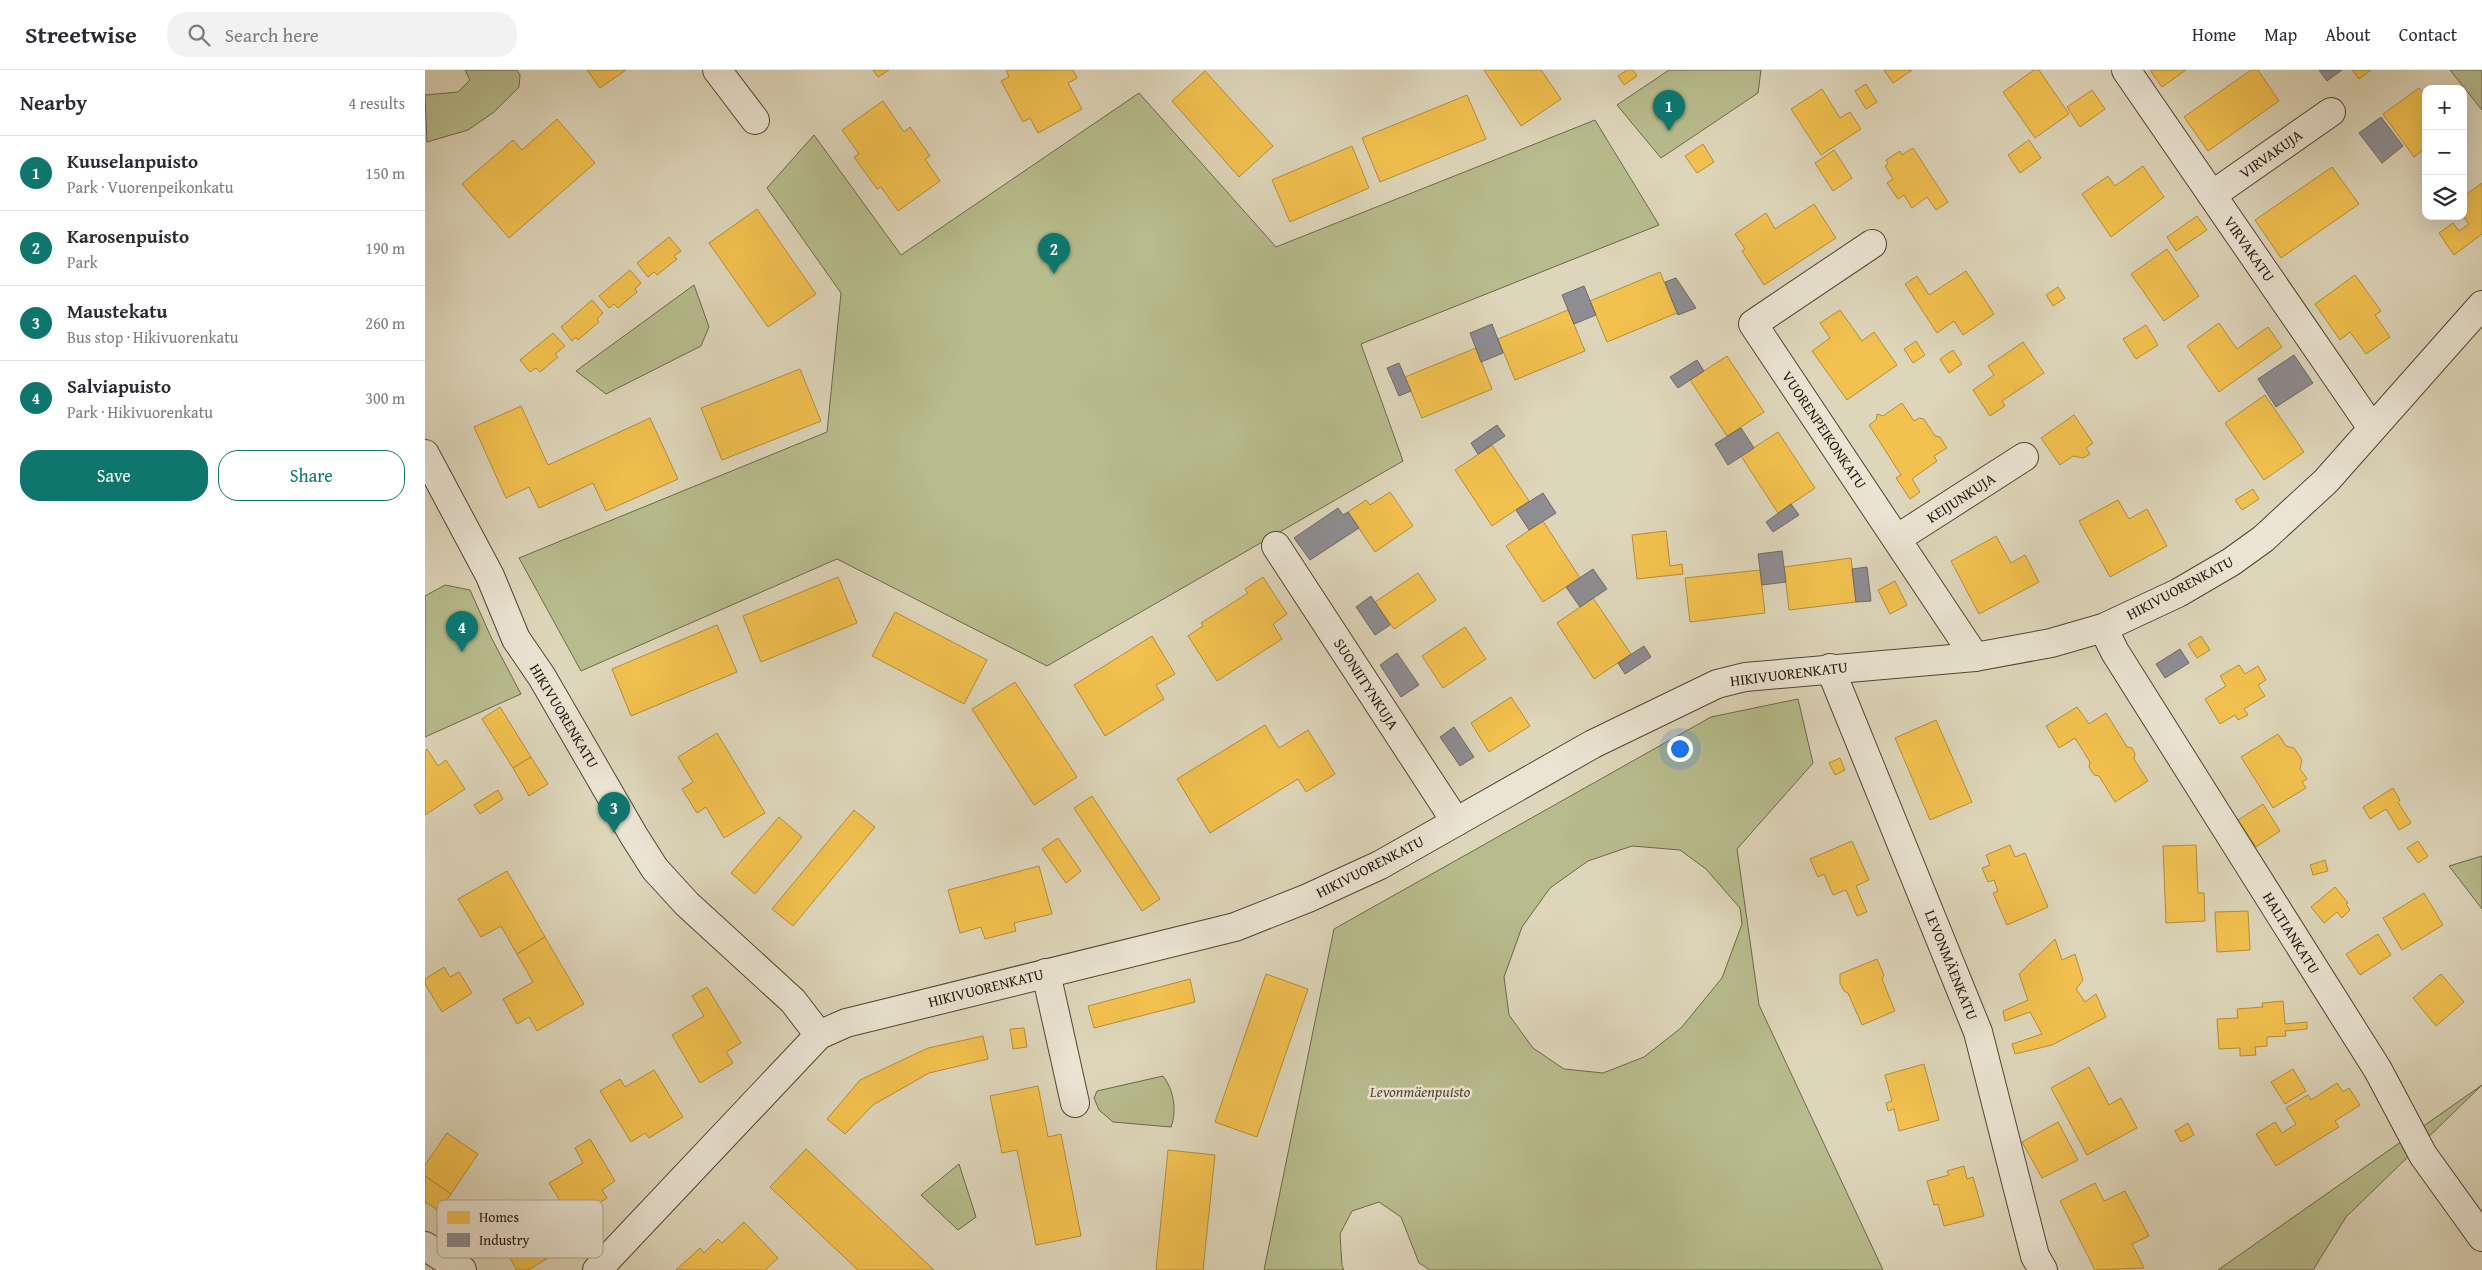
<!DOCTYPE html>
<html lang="en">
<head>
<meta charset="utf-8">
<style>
	body { margin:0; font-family:"Gentium Book Plus",serif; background:#f2f2f3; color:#2b2b33 }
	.controls { position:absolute; right:15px; top:15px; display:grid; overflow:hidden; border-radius:10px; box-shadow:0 5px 20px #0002 }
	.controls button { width:45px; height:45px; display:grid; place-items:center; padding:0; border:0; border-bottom:1px solid #e1e1e2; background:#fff; color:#2b2b33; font:25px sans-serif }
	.you { position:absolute; left:1254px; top:678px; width:18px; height:18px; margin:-12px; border:4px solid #fff; border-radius:50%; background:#1a73e8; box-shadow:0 0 0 8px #1a73e833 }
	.badge { display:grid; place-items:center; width:32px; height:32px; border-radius:50%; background:#0f766e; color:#fff; font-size:16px; font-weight:700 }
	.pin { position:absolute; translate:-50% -41px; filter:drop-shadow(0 1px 2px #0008) }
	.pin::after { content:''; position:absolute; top:26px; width:18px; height:15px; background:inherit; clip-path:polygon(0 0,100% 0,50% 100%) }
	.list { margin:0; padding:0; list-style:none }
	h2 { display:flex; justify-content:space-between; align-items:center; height:65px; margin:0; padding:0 20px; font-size:21px }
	h2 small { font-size:16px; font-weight:400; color:#7c7c81 }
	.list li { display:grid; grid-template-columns:32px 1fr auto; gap:15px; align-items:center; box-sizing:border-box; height:75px; padding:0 20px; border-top:1px solid #e1e1e2 }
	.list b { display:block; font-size:19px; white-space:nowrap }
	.list p { margin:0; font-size:16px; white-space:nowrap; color:#7c7c81 }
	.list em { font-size:16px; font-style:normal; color:#7c7c81 }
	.actions { display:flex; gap:10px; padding:15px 20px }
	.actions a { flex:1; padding:11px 0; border:1px solid #0f766e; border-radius:20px; text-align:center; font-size:18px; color:#0f766e }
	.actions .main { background:#0f766e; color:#fff }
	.icon { flex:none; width:28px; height:28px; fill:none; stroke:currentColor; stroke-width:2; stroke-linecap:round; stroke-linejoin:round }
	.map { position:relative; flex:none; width:2057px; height:1200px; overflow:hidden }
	header { display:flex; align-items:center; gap:30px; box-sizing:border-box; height:70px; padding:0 25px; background:#fff; border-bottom:1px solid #e1e1e2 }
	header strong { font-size:24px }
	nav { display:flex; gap:28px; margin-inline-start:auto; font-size:18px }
	.search { width:350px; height:45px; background:#f2f2f3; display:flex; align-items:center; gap:12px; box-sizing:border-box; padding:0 18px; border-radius:20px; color:#7c7c81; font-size:19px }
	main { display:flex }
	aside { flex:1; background:#fff }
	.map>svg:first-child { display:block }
	.green { fill:#b7bc8c; stroke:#6e684a; fill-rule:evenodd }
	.homes { fill:#f2c14e; stroke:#b48d39 }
	.industry { fill:#8d8d92; stroke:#6e6969 }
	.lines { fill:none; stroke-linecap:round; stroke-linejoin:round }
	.minor-casing { stroke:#524535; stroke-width:30 }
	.minor { stroke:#eae4d2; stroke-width:28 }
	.labels { text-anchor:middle; stroke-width:5; stroke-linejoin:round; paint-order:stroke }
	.street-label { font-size:15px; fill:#241509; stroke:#eae4d2 }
	.park-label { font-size:15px; font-style:italic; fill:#504730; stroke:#eae4d2 }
	.key { fill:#eae4d2; stroke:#afa696; stroke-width:1 }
	.key-label { font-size:14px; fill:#241509 }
</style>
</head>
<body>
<header>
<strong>Streetwise</strong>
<div class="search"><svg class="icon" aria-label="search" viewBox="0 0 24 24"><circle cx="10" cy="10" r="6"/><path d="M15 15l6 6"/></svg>Search here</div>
<nav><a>Home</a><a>Map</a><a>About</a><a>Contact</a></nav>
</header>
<main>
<aside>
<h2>Nearby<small>4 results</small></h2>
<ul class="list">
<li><span class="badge">1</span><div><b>Kuuselanpuisto</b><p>Park · Vuorenpeikonkatu</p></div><em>150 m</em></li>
<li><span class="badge">2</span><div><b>Karosenpuisto</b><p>Park</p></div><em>190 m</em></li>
<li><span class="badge">3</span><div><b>Maustekatu</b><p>Bus stop · Hikivuorenkatu</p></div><em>260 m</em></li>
<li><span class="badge">4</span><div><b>Salviapuisto</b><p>Park · Hikivuorenkatu</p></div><em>300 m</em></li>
</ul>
<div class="actions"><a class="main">Save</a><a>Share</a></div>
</aside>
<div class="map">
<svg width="2057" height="1200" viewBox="0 0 2057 1200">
	<rect width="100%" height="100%" fill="#ded6ba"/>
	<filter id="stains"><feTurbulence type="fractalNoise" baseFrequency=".004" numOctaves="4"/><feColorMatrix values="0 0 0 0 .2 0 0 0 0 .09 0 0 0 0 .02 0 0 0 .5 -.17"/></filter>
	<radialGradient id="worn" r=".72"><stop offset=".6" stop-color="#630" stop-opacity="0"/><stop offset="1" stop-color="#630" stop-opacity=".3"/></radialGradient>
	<g class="green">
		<path d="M40,0H92L95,5L94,17L69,42L43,60L2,72L0,25L33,22L45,10Z"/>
		<path d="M1244,0H1336L1333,23L1236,88L1192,35Z"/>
		<path d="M2025,0H2057V40Z"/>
		<path d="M714,23L851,177L1170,50L1234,155L936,274L978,391L622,596L412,489L156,601L94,488L402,362L416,223L342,118L389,65L476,185Z"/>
		<path d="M269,215L284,257L276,276L181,324L151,301Z"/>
		<path d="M20,515L45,520L66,567L96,624L0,667V526Z"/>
		<path d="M1373,629L1388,693L1312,779L1334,935L1458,1200H1005L994,1193L976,1147L954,1132L927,1141L915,1164L917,1196L919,1200H839L909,859L1286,647ZM1207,776L1255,780L1281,799L1315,838L1317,854L1297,908L1256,958L1219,987L1178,1003L1139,999L1108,978L1084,945L1079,907L1097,857L1125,818L1163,791Z"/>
		<path d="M2057,786V839L2024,796Z"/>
		<path d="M738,1006C749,1020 752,1041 746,1057L688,1052L674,1040L669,1028L672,1021Z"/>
		<path d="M2057,1015L1921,1147L1888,1200H1793Z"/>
		<path d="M534,1094L551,1147L533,1160L496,1125Z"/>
	</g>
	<g class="homes">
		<path d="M162,0H201L175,18Z"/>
		<path d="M448,0H464L453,7Z"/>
		<path d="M581,0H648L652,8L643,13L657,39L613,63L605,48L598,52L576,11L584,7Z"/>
		<path d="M1059,0H1116L1136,29L1096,56Z"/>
		<path d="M1202,0H1208L1212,6L1199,15L1193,6Z"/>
		<path d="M1459,0H1487L1468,13Z"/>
		<path d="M1609,0H1614L1644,44L1610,68L1578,22Z"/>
		<path d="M1725,0H1761L1737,17Z"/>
		<path d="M1826,0H1833L1854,31L1783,81L1759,47Z"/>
		<path d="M1927,0H1946L1934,9Z"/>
		<path d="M780,1L848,76L814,107L747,31Z"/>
		<path d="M1441,14L1452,32L1441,39L1430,21Z"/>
		<path d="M1994,18L2001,26V78L1989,87L1958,44Z"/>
		<path d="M1397,19L1415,48L1425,42L1436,59L1396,85L1366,39Z"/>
		<path d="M1667,20L1680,39L1655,57L1642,37Z"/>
		<path d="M1042,25L1061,69L955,112L937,68Z"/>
		<path d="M458,31L479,62L485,57L505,86L500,89L515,111L473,141L456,117L452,119L429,87L434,84L417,60Z"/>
		<path d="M132,49L170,93L84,168L37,114L88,70L97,80Z"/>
		<path d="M1604,70L1616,88L1595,103L1583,85Z"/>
		<path d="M1278,74L1289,92L1272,103L1260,86Z"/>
		<path d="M927,76L944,118L865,152L847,110Z"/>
		<path d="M1488,78L1523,132L1511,140L1502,127L1487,138L1479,125L1473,129L1462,113L1468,109L1460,96L1463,94L1461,90L1475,81L1477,85Z"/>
		<path d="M1409,80L1427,108L1408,121L1390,93Z"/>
		<path d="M1718,96L1739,127L1686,167L1657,124L1683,106L1690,116Z"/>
		<path d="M1907,97L1934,134L1856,188L1830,150Z"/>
		<path d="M2057,113V164L2029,185L2014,163L2028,153L2034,161L2044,154L2038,146V127Z"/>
		<path d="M1389,134L1411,168L1339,215L1317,181L1320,179L1310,164L1341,143L1350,159Z"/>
		<path d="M332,139L391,224L343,257L284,173Z"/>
		<path d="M1772,146L1782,160L1751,181L1742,167Z"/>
		<path d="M244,167L256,181L249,186L252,189L232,205L229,202L223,207L212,193Z"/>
		<path d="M1742,179L1774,226L1739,251L1706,204Z"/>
		<path d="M205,200L216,213L210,219L212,222L193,238L189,234L184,238L174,226Z"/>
		<path d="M1541,201L1569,244L1538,265L1529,251L1512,263L1480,214L1492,206L1504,225Z"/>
		<path d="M1235,202L1252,243L1182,272L1165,231Z"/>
		<path d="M1930,205L1956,241L1950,245L1965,267L1941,284L1925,262L1915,270L1890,234Z"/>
		<path d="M1633,217L1640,228L1628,236L1621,225Z"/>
		<path d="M167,230L178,243L172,249L174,252L153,270L151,267L147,271L136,257Z"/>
		<path d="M1143,240L1160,281L1090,310L1073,269Z"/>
		<path d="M1415,240L1437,271L1449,262L1472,295L1422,330L1387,281L1405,268L1395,253Z"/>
		<path d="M1794,253L1812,279L1843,257L1857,277L1794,322L1762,276Z"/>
		<path d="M1721,255L1733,275L1711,289L1698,269Z"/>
		<path d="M128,263L140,276L130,284L133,287L115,302L111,298L105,302L95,290Z"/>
		<path d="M1491,271L1500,285L1488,293L1479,279Z"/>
		<path d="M1598,272L1619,303L1577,331L1580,336L1565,346L1548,320L1569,305L1563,296Z"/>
		<path d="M1051,278L1067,319L997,348L980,307Z"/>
		<path d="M1528,280L1537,294L1524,303L1515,289Z"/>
		<path d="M1302,286L1339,342L1302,366L1265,310Z"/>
		<path d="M375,299L396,351L297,390L276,338Z"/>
		<path d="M1840,325L1879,382L1839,410L1800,353Z"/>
		<path d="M1477,333L1489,351L1494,348L1499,349L1510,366L1515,367L1522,378L1509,386L1512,391L1487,409L1495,422L1485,429L1471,408L1476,405L1444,355L1451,350L1452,344L1458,346Z"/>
		<path d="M96,336L123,395L225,348L253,409L181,441L168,413L114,438L104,417L81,428L49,357Z"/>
		<path d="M1649,345L1668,373L1661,378L1665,384L1658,388L1648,386L1635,395L1616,368Z"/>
		<path d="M1353,362L1390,418L1353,443L1316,386Z"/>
		<path d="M1067,375L1104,431L1067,456L1030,400Z"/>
		<path d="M1828,419L1834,429L1817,440L1810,430Z"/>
		<path d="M965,422L988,456L950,482L923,442L941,430L945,435Z"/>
		<path d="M1693,430L1704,449L1722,439L1742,476L1685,507L1654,451Z"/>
		<path d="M1118,451L1155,508L1118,532L1081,476Z"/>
		<path d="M1241,461L1245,496L1257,494L1258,504L1212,509L1207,465Z"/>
		<path d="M1571,466L1586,493L1600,485L1614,512L1554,544L1526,491Z"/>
		<path d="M1426,488L1431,532L1364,540L1359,497Z"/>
		<path d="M1335,500L1340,543L1265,552L1260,508Z"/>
		<path d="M993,503L1011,530L969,559L950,532Z"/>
		<path d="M413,507L432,553L336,592L318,546Z"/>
		<path d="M838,507L862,544L848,554L857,569L792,611L763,566L778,556L776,553L823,523L820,519Z"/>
		<path d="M1470,511L1482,535L1465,544L1453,520Z"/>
		<path d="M1168,528L1206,584L1169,609L1132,553Z"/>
		<path d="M470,542L562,590L539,634L447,586Z"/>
		<path d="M292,555L312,602L206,646L187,599Z"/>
		<path d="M1040,557L1061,589L1018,618L997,586Z"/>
		<path d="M727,566L750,604L731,615L739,629L680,666L649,615Z"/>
		<path d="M1776,566L1785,580L1772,588L1763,574Z"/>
		<path d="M1814,595L1820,604L1833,596L1841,610L1833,615L1840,626L1819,639L1823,645L1813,650L1810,645L1795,654L1780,629L1801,616L1795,606Z"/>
		<path d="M590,612L652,707L609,735L547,639Z"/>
		<path d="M1086,627L1105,656L1064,682L1046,653Z"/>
		<path d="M75,637L106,687L88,698L57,649Z"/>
		<path d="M1652,637L1664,654L1681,643L1702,677L1707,678L1710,684L1709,689L1723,711L1690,732L1674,706L1669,705L1664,697L1665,692L1650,668L1634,678L1621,656Z"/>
		<path d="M1511,650L1547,732L1505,750L1470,668Z"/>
		<path d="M840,655L854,678L883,660L910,704L881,722L873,709L785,763L752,709Z"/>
		<path d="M292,663L340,743L299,768L281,737L272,743L257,719L268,712L253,687Z"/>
		<path d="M1853,664L1861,676L1869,678L1877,690L1875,699L1882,709L1877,712L1881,718L1848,738L1816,687Z"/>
		<path d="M2,679L13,696L21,690L40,719L0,745V681Z"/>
		<path d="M106,687L123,714L104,726L88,698Z"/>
		<path d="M1415,688L1420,700L1410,705L1404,693Z"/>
		<path d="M1968,718L1975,730L1973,732L1986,753L1974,760L1961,739L1945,749L1938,737Z"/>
		<path d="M73,720L78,729L55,744L49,735Z"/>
		<path d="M667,726L735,829L717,841L649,738Z"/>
		<path d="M1838,734L1855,761L1831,777L1813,750Z"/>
		<path d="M429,740L450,757L368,856L347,839Z"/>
		<path d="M354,747L377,767L330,824L306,803Z"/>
		<path d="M633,768L656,801L641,813L617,779Z"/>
		<path d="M1427,771L1444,810L1431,816L1442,842L1432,846L1421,820L1408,825L1399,804L1393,807L1385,789Z"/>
		<path d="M1993,771L2003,786L1993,793L1982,778Z"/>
		<path d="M1585,775L1590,787L1600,783L1623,837L1582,855L1568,823L1573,821L1569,810L1563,812L1557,798L1565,795L1561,785Z"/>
		<path d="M1771,775L1773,823H1779L1780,851L1741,853L1738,776Z"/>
		<path d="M1900,790L1903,801L1888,805L1885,795Z"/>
		<path d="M614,796L627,844L589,853L591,861L560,869L556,857L535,863L523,820Z"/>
		<path d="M82,801L120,867L92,884L76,856L56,867L33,829Z"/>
		<path d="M1910,817L1923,833L1921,834L1925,840L1917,848L1912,842L1899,853L1886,837Z"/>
		<path d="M1999,823L2018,855L1977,880L1958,848Z"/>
		<path d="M1823,841L1825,880L1792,882L1790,842Z"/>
		<path d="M1953,864L1966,885L1935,905L1921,884Z"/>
		<path d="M120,867L159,934L112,961L104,947L92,954L78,929L108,912L92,884Z"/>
		<path d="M1630,869L1637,890L1650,884L1658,910L1651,919L1660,932L1671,924L1681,947L1627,975L1590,984L1587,974L1617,964L1605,942L1580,951L1578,941L1603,930L1594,904Z"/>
		<path d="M1452,889L1459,905L1457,909L1470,941L1437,955L1423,923L1419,921L1415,913V904Z"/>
		<path d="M19,897L25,907L34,902L47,923L17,942L0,914V909Z"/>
		<path d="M841,904L883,919L832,1067L790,1052Z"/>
		<path d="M2016,904L2039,932L2011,956L1988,928Z"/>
		<path d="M765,909L770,932L669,958L663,936Z"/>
		<path d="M282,917L316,973L301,982L308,993L275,1013L247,965L279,946L267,926Z"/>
		<path d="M1858,931L1860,954L1882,952V959L1860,961L1861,966L1842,967V976L1830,977L1831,985L1815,986V978L1794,979L1792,949L1813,948L1812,939L1838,937L1837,933Z"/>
		<path d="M599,958L602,977L588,979L585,959Z"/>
		<path d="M558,966L563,989L504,1003L448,1035L420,1064L402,1049L435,1010L503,978Z"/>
		<path d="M1499,994L1514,1050L1474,1061L1469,1039L1463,1041L1461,1033L1467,1031L1460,1005Z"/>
		<path d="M1664,997L1684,1035L1696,1028L1712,1058L1662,1085L1626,1018Z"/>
		<path d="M1868,999L1881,1021L1860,1034L1846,1012Z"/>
		<path d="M229,1000L258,1047L224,1068L220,1063L206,1072L175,1021L195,1009L200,1017Z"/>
		<path d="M1912,1013L1918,1022L1924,1018L1935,1035L1910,1051L1914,1057L1851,1096L1831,1064L1850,1052L1857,1063L1871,1054L1861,1038L1883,1025L1886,1030Z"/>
		<path d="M613,1016L623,1067L636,1064L656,1166L611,1175L592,1080L577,1083L565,1026Z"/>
		<path d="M1633,1052L1653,1090L1617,1108L1597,1072Z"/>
		<path d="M1763,1053L1769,1065L1756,1072L1750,1061Z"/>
		<path d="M22,1063L53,1084L26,1124L0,1106V1095Z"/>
		<path d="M165,1069L190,1111L177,1120L182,1128L147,1150L124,1113L158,1093L150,1078Z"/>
		<path d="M381,1079L509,1200H433L345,1117Z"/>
		<path d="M743,1080L790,1085L778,1200H731Z"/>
		<path d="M1539,1096L1542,1109L1548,1107L1559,1146L1519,1156L1513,1134L1509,1135L1502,1111L1524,1105L1522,1101Z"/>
		<path d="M0,1106L26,1124L14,1141L0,1132Z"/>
		<path d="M1670,1113L1679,1131L1700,1121L1724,1166L1707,1174L1719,1198L1670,1200L1635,1131Z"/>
		<path d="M319,1152L353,1188L340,1200H251L275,1178L279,1183L293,1169L297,1173Z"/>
		<path d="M112,1157L128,1185L103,1200H92L78,1177Z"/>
	</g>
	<g class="industry">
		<path d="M1894,0H1917L1902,11Z"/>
		<path d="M1956,47L1978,76L1957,93L1934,63Z"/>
		<path d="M1251,208L1271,238L1253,245L1240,212Z"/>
		<path d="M1159,216L1171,245L1149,254L1137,225Z"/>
		<path d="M1067,254L1078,283L1056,292L1045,263Z"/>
		<path d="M1869,285L1888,313L1851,337L1833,309Z"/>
		<path d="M1272,290L1279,301L1253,318L1245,307Z"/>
		<path d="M974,293L986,321L974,326L962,298Z"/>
		<path d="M1072,355L1080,366L1053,384L1046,373Z"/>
		<path d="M1316,358L1329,378L1303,395L1290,374Z"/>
		<path d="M1118,423L1131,443L1104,460L1091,440Z"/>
		<path d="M1366,434L1374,445L1348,462L1341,452Z"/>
		<path d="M913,438L918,445L923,442L934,458L885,490L869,468Z"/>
		<path d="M1357,481L1361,512L1337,515L1333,484Z"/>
		<path d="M1442,497L1446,531L1431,532L1427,499Z"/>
		<path d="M1168,499L1182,519L1155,537L1141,517Z"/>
		<path d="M946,526L965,555L950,565L931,537Z"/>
		<path d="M1219,576L1226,587L1200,604L1193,593Z"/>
		<path d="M1755,579L1764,593L1740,608L1731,594Z"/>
		<path d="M972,583L994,615L976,627L955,595Z"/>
		<path d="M1029,657L1049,687L1035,696L1015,667Z"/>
	</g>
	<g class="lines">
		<g class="minor-casing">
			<g id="minor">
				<path d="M292,0L330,50"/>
				<path d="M1701,0L1947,358"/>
				<path d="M1787,125L1906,42"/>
				<path d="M1447,174L1328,254L1550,587"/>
				<path d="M0,384L65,506L91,569L117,607L209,766L230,799L262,834L368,931L394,965"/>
				<path d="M1473,468L1599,387"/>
				<path d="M851,476L1031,752"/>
				<path d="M1678,558L1690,582L1953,1000L1998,1085L2057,1167"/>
				<path d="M1405,598L1553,962L1610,1186L1618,1200"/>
				<path d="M621,903L650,1033"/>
				<path d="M0,1176L37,1200"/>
				<path d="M172,1200L394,965L421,953L810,857L883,828L955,795L1168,674L1292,614L1320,607L1550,587L1626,573L1678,558L1753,523L1806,492L1838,469L1901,411L2057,235"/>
			</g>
		</g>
		<use href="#minor" class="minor"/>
	</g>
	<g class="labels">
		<g class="street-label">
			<text transform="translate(1846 84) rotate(-35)" y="5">VIRVAKUJA</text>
			<text transform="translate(1824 179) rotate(55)" y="5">VIRVAKATU</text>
			<text transform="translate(1399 360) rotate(56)" y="5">VUORENPEIKONKATU</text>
			<text transform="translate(1536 428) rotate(-33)" y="5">KEIJUNKUJA</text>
			<text transform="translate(1755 518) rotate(-28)" y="5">HIKIVUORENKATU</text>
			<text transform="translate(1364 604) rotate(-7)" y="5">HIKIVUORENKATU</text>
			<text transform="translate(941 614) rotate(57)" y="5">SUONIITYNKUJA</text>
			<text transform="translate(139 646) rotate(59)" y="5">HIKIVUORENKATU</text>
			<text transform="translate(945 797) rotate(-27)" y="5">HIKIVUORENKATU</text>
			<text transform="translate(1866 863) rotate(58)" y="5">HALTIANKATU</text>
			<text transform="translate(1526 895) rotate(68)" y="5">LEVONMÄENKATU</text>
			<text transform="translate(561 918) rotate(-14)" y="5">HIKIVUORENKATU</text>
		</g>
		<g class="park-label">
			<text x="995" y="1027">Levonmäenpuisto</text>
		</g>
	</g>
	<rect x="12" y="1130" width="166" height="58" rx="8" class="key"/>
	<rect x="22" y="1141" width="23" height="13" fill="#f2c14e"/>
	<rect x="22" y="1163" width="23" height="14" fill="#8d8d92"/>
	<g class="key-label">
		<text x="54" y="1152">Homes</text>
		<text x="54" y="1175">Industry</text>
	</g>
	<rect width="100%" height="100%" filter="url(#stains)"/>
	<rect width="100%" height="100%" fill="url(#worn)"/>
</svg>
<div class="controls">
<button>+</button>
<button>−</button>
<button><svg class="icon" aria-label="layers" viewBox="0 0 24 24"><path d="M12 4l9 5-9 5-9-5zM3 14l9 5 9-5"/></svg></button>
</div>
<div class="you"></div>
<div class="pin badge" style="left:1244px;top:61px">1</div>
<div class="pin badge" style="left:629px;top:204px">2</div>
<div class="pin badge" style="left:189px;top:763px">3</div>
<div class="pin badge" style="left:37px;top:582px">4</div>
</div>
</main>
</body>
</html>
